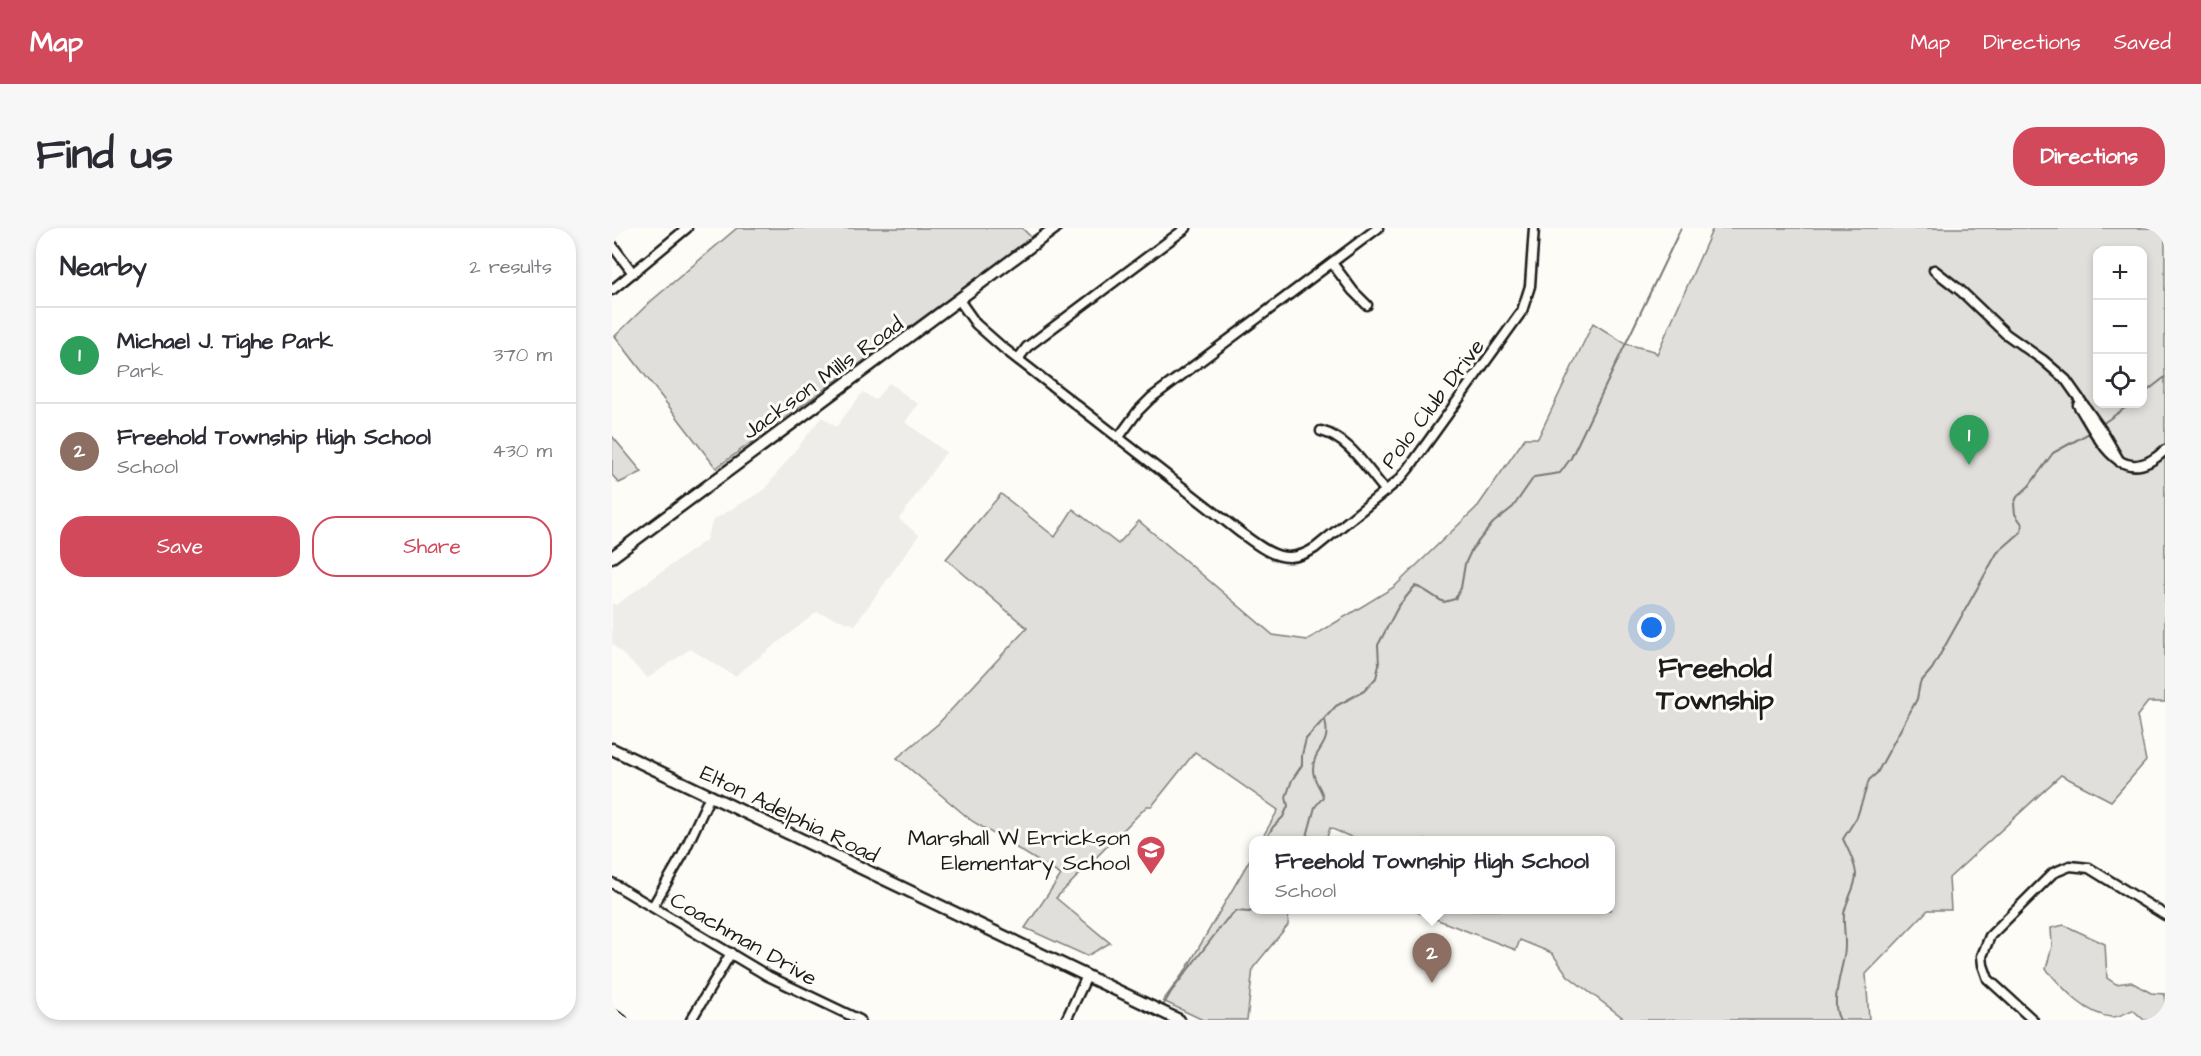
<!DOCTYPE html>
<html lang="en">
<head>
<meta charset="utf-8">
<style>
	body { margin:0; font-family:"Architects Daughter",sans-serif; background:#f7f7f7; color:#2b2b33 }
	.controls { position:absolute; right:18px; top:18px; display:grid; overflow:hidden; border-radius:12px; box-shadow:0 3px 9px #0003 }
	.controls button { width:54px; height:54px; display:grid; place-items:center; padding:0; border:0; border-bottom:2px solid #e1e1e2; background:#fff; color:#2b2b33; font:30px sans-serif }
	.you { position:absolute; left:1040px; top:400px; width:21px; height:21px; margin:-15px; border:4px solid #fff; border-radius:50%; background:#1a73e8; box-shadow:0 0 0 9px #1a73e833 }
	.badge { display:grid; place-items:center; width:39px; height:39px; border-radius:50%; background:#d1495b; color:#fff; font-size:20px; font-weight:700 }
	.pin { position:absolute; translate:-50% -50px; filter:drop-shadow(0 2px 3px #0008) }
	.pin::after { content:''; position:absolute; top:32px; width:21px; height:18px; background:inherit; clip-path:polygon(0 0,100% 0,50% 100%) }
	.popup { position:absolute; left:637px; top:608px; width:366px; height:78px; box-sizing:border-box; display:grid; place-content:center; border-radius:12px; background:#fff; filter:drop-shadow(0 2px 4px #0005); font-size:20px; white-space:nowrap; color:#7c7c81 }
	.popup b { font-size:22px; color:#2b2b33 }
	.popup::after { content:''; position:absolute; left:50%; top:100%; margin-left:-12px; border:12px solid transparent; border-top-color:#fff }
	.list { margin:0; padding:0; list-style:none }
	h2 { display:flex; justify-content:space-between; align-items:center; height:78px; margin:0; padding:0 24px; font-size:26px }
	h2 small { font-size:20px; font-weight:400; color:#7c7c81 }
	.list li { display:grid; grid-template-columns:39px 1fr auto; gap:18px; align-items:center; box-sizing:border-box; height:96px; padding:0 24px; border-top:2px solid #e1e1e2 }
	.list b { display:block; font-size:22px; white-space:nowrap }
	.list p { margin:0; font-size:20px; white-space:nowrap; color:#7c7c81 }
	.list em { font-size:20px; font-style:normal; color:#7c7c81 }
	.actions { display:flex; gap:12px; padding:18px 24px }
	.actions a { flex:1; padding:14px 0; border:2px solid #d1495b; border-radius:24px; text-align:center; font-size:21px; color:#d1495b }
	.actions .main { background:#d1495b; color:#fff }
	.icon { flex:none; width:33px; height:33px; fill:none; stroke:currentColor; stroke-width:2; stroke-linecap:round; stroke-linejoin:round }
	.map { position:relative; flex:none; width:1553px; height:792px; overflow:hidden; border-radius:24px }
	header { display:flex; align-items:center; gap:36px; box-sizing:border-box; height:84px; padding:0 30px; background:#d1495b; color:#fff }
	header strong { font-size:28px }
	nav { display:flex; gap:33px; margin-inline-start:auto; font-size:21px }
	.intro { display:flex; align-items:center; justify-content:space-between; box-sizing:border-box; height:144px; padding:0 36px }
	h1 { margin:0; font-size:42px }
	.button { padding:15px 27px; border-radius:24px; background:#d1495b; color:#fff; font-size:21px; font-weight:700 }
	main { display:flex; gap:36px; padding:0 36px }
	aside { flex:1; background:#fff; border-radius:24px; box-shadow:0 3px 9px #0003 }
	.map>svg:first-child { display:block }
	.built { fill:#eeede9 }
	.green { fill:#e0dfdb; stroke:#7e7e7c; stroke-width:1.5; fill-rule:evenodd }
	.lines { fill:none; stroke-linecap:round; stroke-linejoin:round }
	.stream { stroke:#797876; stroke-width:2 }
	.minor-casing { stroke:#1c1c1c; stroke-width:13 }
	.major-casing { stroke:#1c1c1c; stroke-width:15 }
	.minor { stroke:#fdfcf7; stroke-width:8 }
	.major { stroke:#fdfcf7; stroke-width:10 }
	.labels { text-anchor:middle; stroke-width:6; stroke-linejoin:round; paint-order:stroke }
	.street-label { font-size:22px; fill:#1c1c1c; stroke:#fdfcf7 }
	.poi-label { font-size:22px; fill:#1c1c1c; stroke:#fdfcf7; text-anchor:end }
	.district-label { font-size:28px; font-weight:bold; fill:#1c1c1c; stroke:#fdfcf7 }
</style>
</head>
<body>
<header>
<strong>Map</strong>
<nav><a>Map</a><a>Directions</a><a>Saved</a></nav>
</header>
<div class="intro"><h1>Find us</h1><a class="button">Directions</a></div>
<main>
<aside>
<h2>Nearby<small>2 results</small></h2>
<ul class="list">
<li><span class="badge" style="background:#2e9e5b">1</span><div><b>Michael J. Tighe Park</b><p>Park</p></div><em>370 m</em></li>
<li><span class="badge" style="background:#8d6e63">2</span><div><b>Freehold Township High School</b><p>School</p></div><em>430 m</em></li>
</ul>
<div class="actions"><a class="main">Save</a><a>Share</a></div>
</aside>
<div class="map">
<svg width="1553" height="792" viewBox="0 0 1553 792">
	<rect width="100%" height="100%" fill="#fdfcf7"/>
	<filter id="ink" filterUnits="userSpaceOnUse"><feTurbulence type="fractalNoise" baseFrequency=".0167" numOctaves="2"/><feDisplacementMap in="SourceGraphic" scale="12" xChannelSelector="R" yChannelSelector="G"/><feConvolveMatrix kernelMatrix="1 2 1 2 8 2 1 2 1" color-interpolation-filters="sRGB"/></filter>
	<g filter="url(#ink)">
		<path class="built" d="M277,155L306,176L293,194L334,224L287,291L307,307L243,397L205,384L123,448L78,421L36,450L0,416V375L4,377L94,312L101,292L152,262L208,191L210,189L224,199L251,164L263,172Z"/>
		<g class="green">
			<path d="M125,0H410L420,10L104,240L3,108L38,74Z"/>
			<path d="M1101,0H1553V474H1536L1525,488L1534,533L1499,573L1449,547L1337,650L1339,682H1316L1254,746L1257,792H1014L956,748L940,725L908,712L904,722L800,682H998V612H746L718,600L714,612H649L666,582L583,524L540,578H535L444,670L498,715L475,728L413,700L449,647L360,593L285,530L326,496L415,400L334,331L389,266L443,309L461,281L506,316L527,293L661,407L695,412L782,359L866,278L913,210H926L981,95L1014,116L1042,123L1045,126ZM1486,22H1530V176H1486Z"/>
			<path d="M0,208L30,244L7,255L0,247Z"/>
			<path d="M641,626L642,682H677L676,697L641,740L635,792H591L551,773L575,740Z"/>
			<path d="M1452,697L1493,716L1495,750L1504,756L1519,754L1539,765L1553,766V792H1532L1521,782C1515,784 1505,790 1499,789C1472,786 1450,759 1434,741L1440,718L1439,700Z"/>
		</g>
		<g class="lines">
			<g class="stream">
				<path d="M1530,167L1553,149"/>
				<path d="M1490,196L1519,176"/>
				<path d="M653,612L661,599L671,589L676,578L674,569L680,552L690,537V527L694,511L724,478L752,463L764,450L767,437L766,417L786,379L803,358C814,361 821,369 832,374L843,371L849,360L853,336L860,321L881,295L901,279L922,249L948,245L959,230L1069,0"/>
				<path d="M694,612L703,579L711,569C709,559 701,553 701,542C701,519 720,520 713,492"/>
				<path d="M552,776L559,764L614,692L624,683L637,684L642,682"/>
				<path d="M1228,792C1218,777 1229,746 1232,728C1235,715 1231,700 1232,686C1234,672 1244,660 1244,646C1243,633 1236,622 1231,611L1245,589L1257,552L1265,545L1305,471L1308,455L1320,441L1385,325L1409,304L1410,296L1403,286L1402,276L1405,269L1417,258L1441,225L1481,203"/>
			</g>
			<g class="minor-casing">
				<g id="minor">
					<path d="M0,17L21,45"/>
					<path d="M720,35L741,63L755,77"/>
					<path d="M1322,42L1349,63L1394,106L1431,132L1454,152L1490,203L1508,234"/>
					<path d="M0,62L75,0"/>
					<path d="M347,72L364,96L390,119L629,305C654,323 673,340 703,320L788,251L797,240L910,83L918,58L922,0"/>
					<path d="M406,131L415,119L574,0"/>
					<path d="M1466,177C1487,210 1509,264 1553,222"/>
					<path d="M709,203C739,211 754,241 774,263"/>
					<path d="M507,209L526,183L539,170L766,0"/>
					<path d="M0,655L156,748L248,792"/>
					<path d="M41,678L70,628L98,568"/>
					<path d="M0,786L10,792"/>
					<path d="M79,792L119,725"/>
					<path d="M454,792L475,748"/>
					<path d="M1421,792L1376,751L1371,737L1370,728L1378,708L1441,645L1458,638L1477,640L1553,687"/>
				</g>
			</g>
			<g class="major-casing">
				<g id="major">
					<path d="M0,329L443,0"/>
					<path d="M0,521L567,792"/>
				</g>
			</g>
			<use href="#minor" class="minor"/>
			<use href="#major" class="major"/>
		</g>
	</g>
	<defs>
		<g id="school-pin" transform="scale(1.5)"><path d="M0 17L-7.5 6A9.5 9.5 0 1 1 7.5 6Z" fill="#d1495b" stroke="#fdfcf7"/><path d="M0-5L7-2L0 1L-7-2ZM-4 1L0 2.5L4 1V4Q0 6-4 4Z" fill="#fff"/></g>
	</defs>
	<g fill-rule="evenodd">
		<use href="#school-pin" x="539" y="622"/>
	</g>
	<g class="labels">
		<g class="street-label">
			<text transform="translate(210 149) rotate(-36)" y="8">Jackson Mills Road</text>
			<text transform="translate(820 175) rotate(-53)" y="8">Polo Club Drive</text>
			<text transform="translate(178 585) rotate(26)" y="8">Elton Adelphia Road</text>
			<text transform="translate(132 710) rotate(30)" y="8">Coachman Drive</text>
		</g>
		<g class="poi-label">
			<text x="518" y="617">Marshall W Errickson<tspan x="518" dy="25">Elementary School</tspan></text>
		</g>
		<g class="district-label">
			<text x="1103" y="449">Freehold<tspan x="1103" dy="32">Township</tspan></text>
		</g>
	</g>
</svg>
<div class="controls">
<button>+</button>
<button>−</button>
<button><svg class="icon" aria-label="locate" viewBox="0 0 24 24"><circle cx="12" cy="12" r="6"/><path d="M12 2v4M12 18v4M2 12h4M18 12h4"/></svg></button>
</div>
<div class="you"></div>
<div class="pin badge" style="left:1357px;top:237px;background:#2e9e5b">1</div>
<div class="pin badge" style="left:820px;top:755px;background:#8d6e63">2</div>
<div class="popup"><b>Freehold Township High School</b>School</div>
</div>
</main>
</body>
</html>
